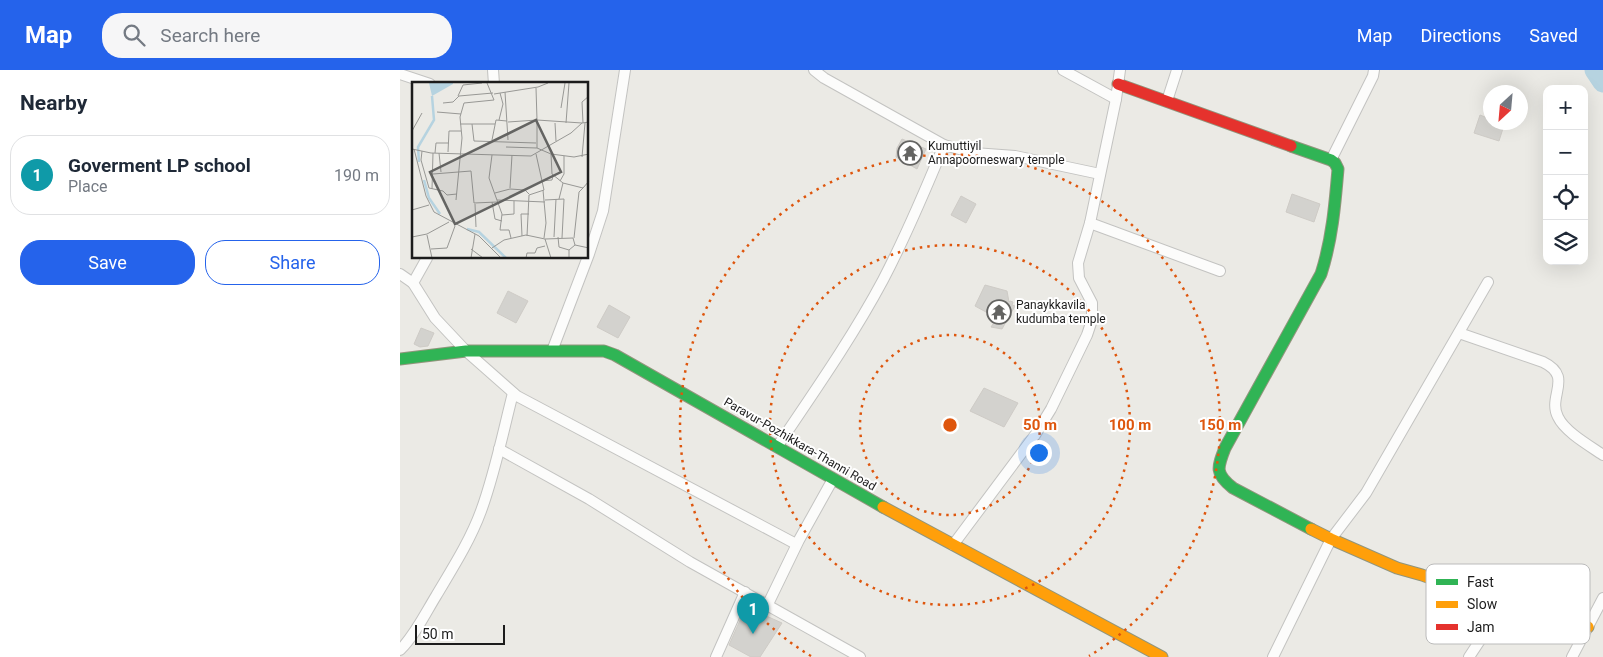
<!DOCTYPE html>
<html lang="en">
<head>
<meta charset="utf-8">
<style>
	body { margin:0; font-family:Roboto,sans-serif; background:#f6f6f7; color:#1f2937 }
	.controls { position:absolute; right:15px; top:15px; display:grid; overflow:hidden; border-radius:10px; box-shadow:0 5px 20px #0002 }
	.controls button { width:45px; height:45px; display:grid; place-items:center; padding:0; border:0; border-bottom:1px solid #e0e1e3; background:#fff; color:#1f2937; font:25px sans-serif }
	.compass { position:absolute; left:1083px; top:15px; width:45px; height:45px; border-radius:50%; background:#fff; box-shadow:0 5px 20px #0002; rotate:206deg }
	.scale { position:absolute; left:15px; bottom:12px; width:90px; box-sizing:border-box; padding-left:5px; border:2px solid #1c1c1c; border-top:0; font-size:14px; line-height:18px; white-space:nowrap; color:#1c1c1c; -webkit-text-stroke:4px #fff; paint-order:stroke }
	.you { position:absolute; left:638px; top:382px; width:18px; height:18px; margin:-12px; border:4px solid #fff; border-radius:50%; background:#1a73e8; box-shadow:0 0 0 8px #1a73e833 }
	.badge { display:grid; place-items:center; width:32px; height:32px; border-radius:50%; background:#2563eb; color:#fff; font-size:16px; font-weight:700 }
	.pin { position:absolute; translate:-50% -41px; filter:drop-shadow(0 1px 2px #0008) }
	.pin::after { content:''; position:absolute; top:26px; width:18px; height:15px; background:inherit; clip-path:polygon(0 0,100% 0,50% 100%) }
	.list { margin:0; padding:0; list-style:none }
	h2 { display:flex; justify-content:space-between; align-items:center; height:65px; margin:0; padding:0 20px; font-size:21px }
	h2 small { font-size:16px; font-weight:400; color:#747a83 }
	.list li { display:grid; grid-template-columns:32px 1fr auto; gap:15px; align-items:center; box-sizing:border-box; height:80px; margin:0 10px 10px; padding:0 10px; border:1px solid #e0e1e3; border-radius:20px }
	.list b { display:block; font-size:19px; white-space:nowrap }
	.list p { margin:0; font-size:16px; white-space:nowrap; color:#747a83 }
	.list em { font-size:16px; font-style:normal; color:#747a83 }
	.actions { display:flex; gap:10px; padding:15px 20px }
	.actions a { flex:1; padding:11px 0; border:1px solid #2563eb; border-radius:20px; text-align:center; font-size:18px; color:#2563eb }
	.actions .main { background:#2563eb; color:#fff }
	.icon { flex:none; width:28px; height:28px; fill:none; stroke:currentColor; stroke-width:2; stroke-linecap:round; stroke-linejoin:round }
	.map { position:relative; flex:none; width:1203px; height:587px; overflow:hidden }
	header { display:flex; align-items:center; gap:30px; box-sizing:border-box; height:70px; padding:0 25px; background:#2563eb; color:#fff }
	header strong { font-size:24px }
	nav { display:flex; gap:28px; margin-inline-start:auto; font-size:18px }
	.search { width:350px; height:45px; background:#f6f6f7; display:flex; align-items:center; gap:12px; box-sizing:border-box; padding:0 18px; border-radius:20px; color:#747a83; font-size:19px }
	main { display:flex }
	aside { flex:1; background:#fff }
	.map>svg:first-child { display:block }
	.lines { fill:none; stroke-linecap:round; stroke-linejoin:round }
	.river { stroke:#b6d3e0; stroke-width:21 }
	.building { fill:#d3d2ce; stroke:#cecbc6 }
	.street-casing { stroke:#c3c3c1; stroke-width:12 }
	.fast-casing { stroke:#91957c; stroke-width:13 }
	.slow-casing { stroke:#91957c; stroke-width:13 }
	.jam-casing { stroke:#91957c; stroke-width:13 }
	.street { stroke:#fcfcfb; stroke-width:10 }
	.fast { stroke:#30b455; stroke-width:11 }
	.slow { stroke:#ff9f0a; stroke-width:11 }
	.jam { stroke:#e5322d; stroke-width:11 }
	.ring { fill:none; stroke:#de560d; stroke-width:2.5; stroke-dasharray:2.5 5 }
	.labels { text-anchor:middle; stroke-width:4; stroke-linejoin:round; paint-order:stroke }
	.poi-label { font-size:12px; fill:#1c1c1c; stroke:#fff; text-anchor:start }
	.street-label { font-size:12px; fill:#1c1c1c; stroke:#fff }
	.inset-river { fill:none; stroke:#b6d3e0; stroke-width:2.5 }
	.inset-road { fill:none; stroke:#989895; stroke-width:1 }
	.view { fill:#646462; fill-opacity:0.15; stroke:#646462; stroke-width:2.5 }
	.inset-edge { fill:none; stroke:#1c1c1c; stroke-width:2.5 }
	.key { fill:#fff; stroke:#bbb; stroke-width:1 }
	.key-label { font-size:14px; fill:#1c1c1c }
	.centre { fill:#de560d; stroke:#fff; stroke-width:2.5 }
	.ring-label { font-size:15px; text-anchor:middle; font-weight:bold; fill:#de560d; stroke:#fff; stroke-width:4; stroke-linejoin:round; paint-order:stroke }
</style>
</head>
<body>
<header>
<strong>Map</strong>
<div class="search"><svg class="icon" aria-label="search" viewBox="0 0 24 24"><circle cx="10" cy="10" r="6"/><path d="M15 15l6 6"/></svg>Search here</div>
<nav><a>Map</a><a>Directions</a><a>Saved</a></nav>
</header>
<main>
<aside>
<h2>Nearby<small></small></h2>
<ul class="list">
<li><span class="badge" style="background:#0f9aa8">1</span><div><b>Goverment LP school</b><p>Place</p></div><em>190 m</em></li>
</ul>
<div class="actions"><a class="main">Save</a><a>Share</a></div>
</aside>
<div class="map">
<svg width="1203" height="587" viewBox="0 0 1203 587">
	<rect width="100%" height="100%" fill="#ebeae5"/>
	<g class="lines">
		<path class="river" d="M1195,0L1203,12"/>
	</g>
	<g class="building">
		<path d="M1080,45L1090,49V52H1105L1099,71L1074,63Z"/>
		<path d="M502,69L526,79L517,99L496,87L497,78Z"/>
		<path d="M892,124L920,134L914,152L886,142Z"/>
		<path d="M561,126L576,134L566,153L551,145Z"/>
		<path d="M585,215L607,221L609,232L610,231L613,232L612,235L615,236L602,259L591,257L597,248L575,236Z"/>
		<path d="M108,221L128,231L116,253L97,243Z"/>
		<path d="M209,235L230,247L218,268L197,257Z"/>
		<path d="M21,258L34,263L28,276L20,277L14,274Z"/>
		<path d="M584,318L618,333L604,357L570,341Z"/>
		<path d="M346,537L382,553L360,587H351L329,575Z"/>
	</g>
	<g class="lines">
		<g class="street-casing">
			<g id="street">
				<path d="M93,0L94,14"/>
				<path d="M414,0L424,8L544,75L574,83L615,86L700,104"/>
				<path d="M663,0L716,29"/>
				<path d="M0,4L30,14"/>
				<path d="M767,31L777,0"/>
				<path d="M931,90L973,6L974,0"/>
				<path d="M690,153L820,201"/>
				<path d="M27,188L13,213L35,248L66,281L117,326L396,474"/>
				<path d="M0,204L13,213"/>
				<path d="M1059,263L1143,292C1174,307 1147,326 1158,347C1165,362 1190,376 1203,385"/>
				<path d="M152,281L189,184L203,141L225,0"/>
				<path d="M377,377C414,322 452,268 483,210C506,166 525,121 544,75"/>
				<path d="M99,379L189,429L290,492L460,587"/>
				<path d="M553,475L635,365L651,339L687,265L692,250V233L679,208L678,193L690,153L716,29L720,0"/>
				<path d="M368,534L399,470L433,409"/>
				<path d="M0,580C15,565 25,544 36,526C52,499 70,471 81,441C95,403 103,362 113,323"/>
				<path d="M316,587L345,522"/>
				<path d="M873,587L931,469L966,423L1088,212"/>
				<path d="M1069,587L1106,531"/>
				<path d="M1172,587L1203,528"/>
			</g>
		</g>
		<g class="fast-casing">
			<g id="fast">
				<path d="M891,76L931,90L935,93L938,99C935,135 932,170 921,204L825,378C817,398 815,404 833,418L911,459"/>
				<path d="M0,289L66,281H204L215,285L483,437"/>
			</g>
		</g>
		<g class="slow-casing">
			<g id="slow">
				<path d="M483,437L762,587"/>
				<path d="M911,459L931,469L997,498L1022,505L1082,527L1138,534L1149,537L1188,557"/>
			</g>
		</g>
		<g class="jam-casing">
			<path id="jam" d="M718,14L891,76"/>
		</g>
		<use href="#street" class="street"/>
		<use href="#fast" class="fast"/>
		<use href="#slow" class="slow"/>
		<use href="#jam" class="jam"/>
	</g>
	<g class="ring">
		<circle cx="550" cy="355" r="90"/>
		<circle cx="550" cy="355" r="180"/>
		<path d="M411 586A270 270 0 1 1 689 586"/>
	</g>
	<defs>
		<g id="temple-ring" transform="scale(1.25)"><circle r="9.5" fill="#fff" stroke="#646462" stroke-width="1.5"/><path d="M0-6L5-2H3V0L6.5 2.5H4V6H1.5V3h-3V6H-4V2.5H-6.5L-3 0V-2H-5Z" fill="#646462"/></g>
	</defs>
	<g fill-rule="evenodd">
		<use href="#temple-ring" x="510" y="83"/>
		<use href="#temple-ring" x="599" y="242"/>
	</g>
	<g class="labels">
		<g class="poi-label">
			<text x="528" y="80">Kumuttiyil<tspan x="528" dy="14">Annapoorneswary temple</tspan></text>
			<text x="616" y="239">Panaykkavila<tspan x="616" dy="14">kudumba temple</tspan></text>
		</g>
		<g class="street-label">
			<text transform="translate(400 374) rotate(30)" y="4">Paravur-Pozhikkara-Thanni Road</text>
		</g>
	</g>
	<g transform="translate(12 12)">
		<rect width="176" height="176" fill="#ebeae5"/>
		<path d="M17,1H41V2L20,14Z" fill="#b6d3e0"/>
		<path class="inset-river" d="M7,80L6,65L22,38L20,14M12,98L17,116L28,132M55,147L67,150L94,176"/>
		<path class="inset-road" d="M124,6L125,38L170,41M93,10L96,58M82,12L126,5L136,1M46,14L51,3L70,1M31,21L41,20L47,14L81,11M149,26L153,1M25,30L49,32M87,38L91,22L88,11M96,40L125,38V66M143,41L144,59M154,41L157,1M171,41L170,20L177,14M48,42H83M60,42L62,59L124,61M0,49L10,31M80,58L84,38L95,39M94,65L125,66L139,72L140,92L151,101L171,106L177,99M0,67L19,71L119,74L159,51L170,41L177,40M2,67L14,114L22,130L67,154L89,176M10,69L9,78L17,106L31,109L35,113L45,112M36,70L37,49H49M23,71L24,61H37M27,71L29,90M139,72L162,75L177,72M80,73L77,96L90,132L88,148H97L99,156M170,75L173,41M21,92L59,89L62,121L85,120M129,99L140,98L141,94M148,99L152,92V74M98,106L100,73M20,107L21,71M131,108L134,141L132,156M83,111L98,107L113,108L117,112M147,117L151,101M44,118L50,56L48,35L52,21L82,18L75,1M85,118L133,120M133,118L152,117L150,156M80,120L83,137L90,139M63,122L64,145M0,128L17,123M90,133L102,132V119M15,153L20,176M110,154L109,132H117M115,154L117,113L132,108L124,72M0,155L15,152L37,140M142,155L144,117M146,155L147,165L157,168M162,156L167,110L171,106M133,157L139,176M80,166L92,158L114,153L133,157L161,156L163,163L177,166M19,167L35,166L43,144M59,167L71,176M59,176L63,152M114,176L115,171H123L125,166L133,164M157,176V168L163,163"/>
		<path class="view" d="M124,38L149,90L43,142L18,90Z"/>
		<rect width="176" height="176" class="inset-edge"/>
	</g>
	<rect x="1026" y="494" width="164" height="80" rx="8" class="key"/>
	<rect x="1036" y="509" width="22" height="6" fill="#30b455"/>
	<rect x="1036" y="531" width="22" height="7" fill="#ff9f0a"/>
	<rect x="1036" y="554" width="22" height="6" fill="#e5322d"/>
	<g class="key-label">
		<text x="1067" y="517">Fast</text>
		<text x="1067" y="539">Slow</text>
		<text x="1067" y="562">Jam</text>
	</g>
	<circle cx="550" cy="355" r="8" class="centre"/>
	<g class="ring-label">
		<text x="640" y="360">50 m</text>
		<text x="730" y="360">100 m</text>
		<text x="820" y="360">150 m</text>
	</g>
</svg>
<div class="controls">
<button>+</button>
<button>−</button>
<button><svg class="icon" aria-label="locate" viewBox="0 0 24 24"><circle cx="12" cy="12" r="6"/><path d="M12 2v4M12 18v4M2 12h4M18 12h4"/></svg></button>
<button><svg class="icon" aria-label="layers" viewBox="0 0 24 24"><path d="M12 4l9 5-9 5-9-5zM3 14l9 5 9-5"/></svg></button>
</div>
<svg class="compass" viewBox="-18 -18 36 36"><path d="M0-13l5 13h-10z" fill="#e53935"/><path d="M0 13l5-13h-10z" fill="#747a83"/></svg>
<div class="scale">50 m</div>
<div class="you"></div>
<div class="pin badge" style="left:353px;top:564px;background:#0f9aa8">1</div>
</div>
</main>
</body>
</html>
